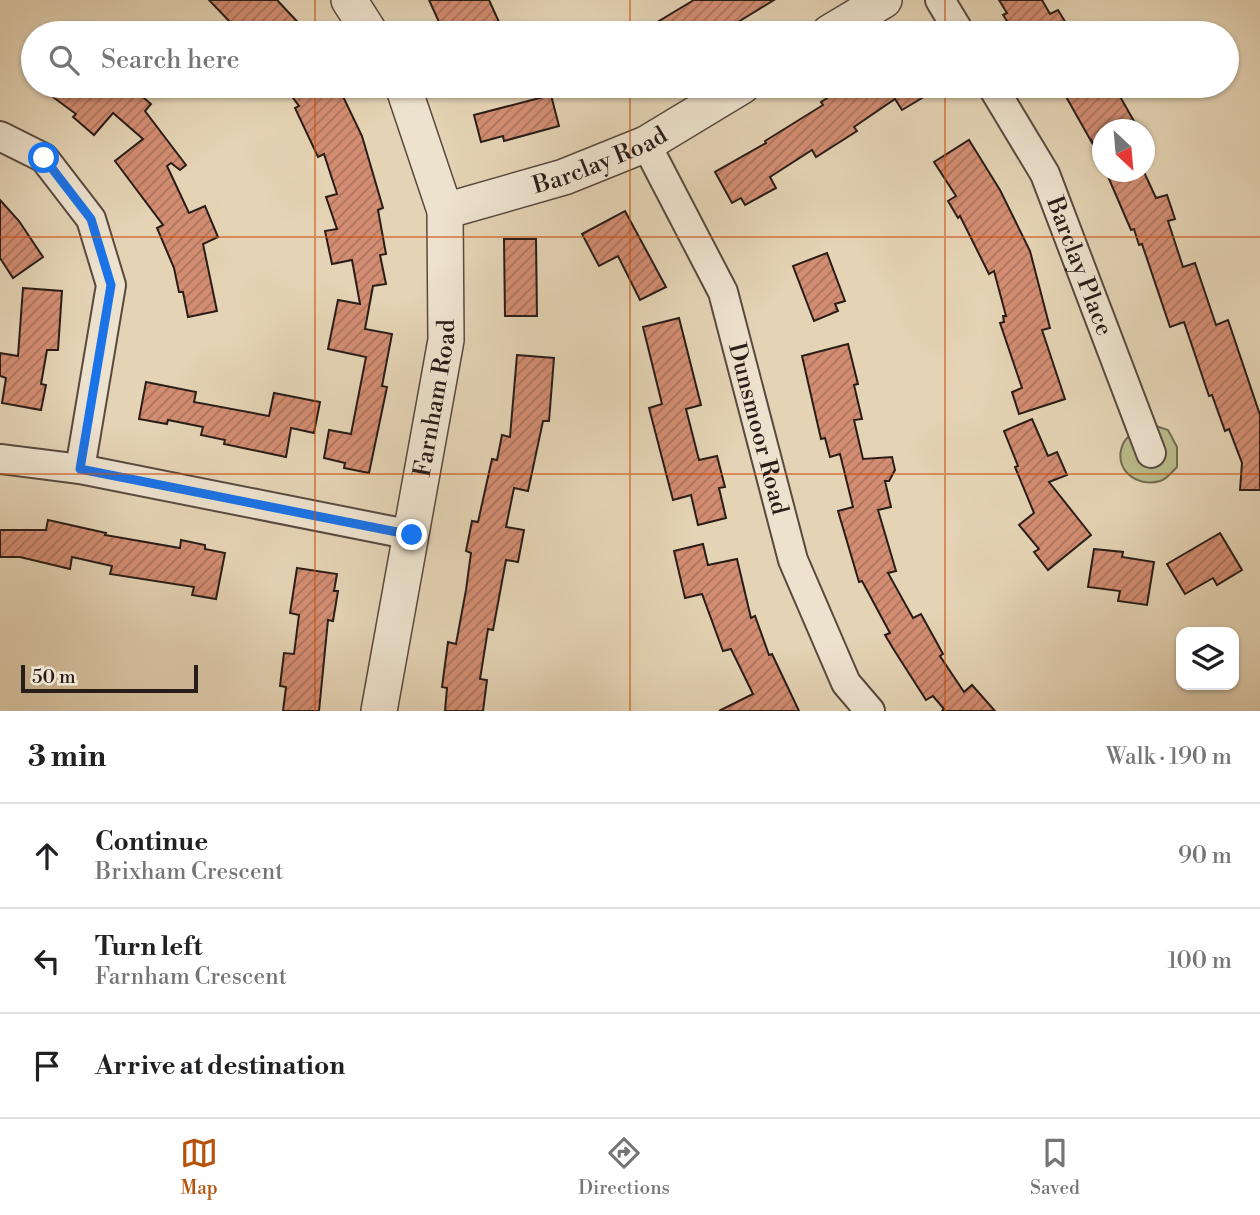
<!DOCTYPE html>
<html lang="en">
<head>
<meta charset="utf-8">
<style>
	body { margin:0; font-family:"Libre Bodoni",serif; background:#f2f2f2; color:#202124 }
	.controls { position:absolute; right:21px; bottom:21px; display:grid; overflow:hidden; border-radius:14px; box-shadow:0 2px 5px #0004 }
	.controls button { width:63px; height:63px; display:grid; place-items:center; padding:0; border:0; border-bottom:2px solid #e0e0e0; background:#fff; color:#202124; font:35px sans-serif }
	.compass { position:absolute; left:1092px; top:119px; width:63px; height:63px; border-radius:50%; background:#fff; box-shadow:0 2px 5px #0004; rotate:154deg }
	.scale { position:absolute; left:21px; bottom:18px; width:177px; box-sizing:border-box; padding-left:7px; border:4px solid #291d19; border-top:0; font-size:19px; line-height:24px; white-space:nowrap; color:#291d19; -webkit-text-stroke:5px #ede2ce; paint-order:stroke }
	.stop { position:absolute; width:21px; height:21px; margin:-16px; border:5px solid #1a73e8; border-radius:50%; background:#fff }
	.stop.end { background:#1a73e8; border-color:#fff; box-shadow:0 2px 7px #0008 }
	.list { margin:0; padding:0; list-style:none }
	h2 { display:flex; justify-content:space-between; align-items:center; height:91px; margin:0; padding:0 28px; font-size:30px }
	h2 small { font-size:23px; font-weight:400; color:#757577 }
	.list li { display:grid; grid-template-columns:46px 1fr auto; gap:21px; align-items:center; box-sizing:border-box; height:105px; padding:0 28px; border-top:2px solid #e0e0e0 }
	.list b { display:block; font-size:26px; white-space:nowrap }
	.list p { margin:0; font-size:23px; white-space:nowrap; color:#757577 }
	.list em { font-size:23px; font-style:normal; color:#757577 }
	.icon { flex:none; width:38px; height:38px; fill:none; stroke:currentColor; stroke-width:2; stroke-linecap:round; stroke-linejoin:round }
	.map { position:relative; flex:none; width:1260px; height:711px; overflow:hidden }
	.search { position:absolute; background:#fff; box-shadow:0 2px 5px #0004; left:21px; right:21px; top:21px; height:77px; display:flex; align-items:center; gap:18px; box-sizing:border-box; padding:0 24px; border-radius:38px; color:#757577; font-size:26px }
	.sheet { height:406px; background:#fff }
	nav { display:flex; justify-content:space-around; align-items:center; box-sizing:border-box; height:98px; border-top:2px solid #e0e0e0; background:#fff; font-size:19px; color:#757577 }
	nav a { display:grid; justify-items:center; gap:4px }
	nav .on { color:#b45309 }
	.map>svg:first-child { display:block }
	.green { fill:#b9bb8a; stroke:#716c52; stroke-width:2 }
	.building { fill:url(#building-hatch); stroke:#291d19; stroke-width:2 }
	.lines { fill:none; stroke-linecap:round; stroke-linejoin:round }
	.minor-casing { stroke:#584a40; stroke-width:32 }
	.tertiary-casing { stroke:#584a40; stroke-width:38 }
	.minor { stroke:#ede2ce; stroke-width:28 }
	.tertiary { stroke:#ede2ce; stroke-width:35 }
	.route { stroke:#1a73e8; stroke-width:9 }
	.grid { fill:none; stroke:#cb500e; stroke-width:2; stroke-opacity:0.55 }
	.labels { text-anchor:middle; stroke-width:5; stroke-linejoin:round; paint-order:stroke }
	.street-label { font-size:24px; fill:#291d19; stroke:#ede2ce }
</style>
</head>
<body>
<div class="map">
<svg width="1260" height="711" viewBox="0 0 1260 711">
	<defs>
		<pattern id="building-hatch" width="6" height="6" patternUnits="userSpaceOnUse" patternTransform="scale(1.75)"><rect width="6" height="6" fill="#d38d72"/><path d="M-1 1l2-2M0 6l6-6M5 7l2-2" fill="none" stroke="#ab735d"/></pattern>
	</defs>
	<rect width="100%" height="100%" fill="#e4d3b4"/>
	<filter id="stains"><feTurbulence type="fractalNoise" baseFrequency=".00286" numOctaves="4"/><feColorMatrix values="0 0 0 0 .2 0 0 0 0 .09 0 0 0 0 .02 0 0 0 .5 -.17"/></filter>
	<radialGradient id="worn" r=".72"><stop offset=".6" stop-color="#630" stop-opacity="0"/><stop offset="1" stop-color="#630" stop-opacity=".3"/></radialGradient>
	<path class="green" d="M1150,424L1168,430L1177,447V467C1172,472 1167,479 1160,481C1137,488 1112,469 1123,444C1128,433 1141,429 1150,424Z"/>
	<g class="building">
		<path d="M209,0H277L308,33H220L231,23Z"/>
		<path d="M429,0H489L504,33H444Z"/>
		<path d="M694,0H774L720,33H639Z"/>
		<path d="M999,0H1042L1050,14L1058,10L1072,33H1015L1003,15L1007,13Z"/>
		<path d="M38,86H130L151,104L145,111L186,165L180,170L171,163L167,166L189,213L205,206L218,237L203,244L217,311L188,317L183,292H179L174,268L157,228L163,225L115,161L143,139L113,113L94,135L73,117L76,114Z"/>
		<path d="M284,86H338L362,136L383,208L378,210L386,254L380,255L386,284L373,286L365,329L392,334L382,386L387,387L369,473L344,468L345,463L324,458L329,430L351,434L366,357L328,349L338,300L360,304L352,260L332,264L325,231L337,229L326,197L337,194L324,154L318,157L295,108L299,106Z"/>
		<path d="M846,86H942L902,110L895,99L854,127L857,131L816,157L812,150L770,177L776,188L745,205L741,198L732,203L715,172L766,143L765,141L823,105L821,102Z"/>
		<path d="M1060,86H1114L1139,130H1102V164L1091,139V141Z"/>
		<path d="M551,95L559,126L504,141L503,136L481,142L474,115Z"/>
		<path d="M969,140L1000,190L1030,251L1050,328L1042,330L1065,399L1019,414L1012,392L1022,388L1000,323L1004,322L1003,316H1006L994,271L989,274L960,216L958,218L948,201L956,196L934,162Z"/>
		<path d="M1106,172H1144L1156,198L1167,195L1175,219L1168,221L1183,267L1195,263L1216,325L1228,320L1260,415V490H1240L1242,463L1229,429L1225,431L1212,395L1209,396L1184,322L1170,327L1142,244L1139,245L1134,229L1131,230Z"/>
		<path d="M0,200L19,221L43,257L13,278L0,258Z"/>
		<path d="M625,211L666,287L640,300L618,256L599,266L582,234Z"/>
		<path d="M504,239H536L537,316H505Z"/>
		<path d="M827,253L845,301L835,304L838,311L814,321L793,266Z"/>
		<path d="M23,288L62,291L58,350H47L41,384L46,385L41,410L2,403L6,378L0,376V353L18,356Z"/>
		<path d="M679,318L701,405L686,409L699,460L717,456L725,487L719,488L726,518L698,525L691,495L673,500L649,408L662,404L643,327Z"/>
		<path d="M848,344L858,384L854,385L862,419L854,420L863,459L892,457L895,470L889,481H885L891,507L878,510L896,571L888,573L913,618L921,614L943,654L940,656L964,692L972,685L995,711H942L944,709L933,696L926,700L894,650L885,635L890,633L862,581L859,582L838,511L853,507L840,454L830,457L825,438L821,439L802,356Z"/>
		<path d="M517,355L554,358L549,421H543L528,491L514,488L506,527L524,530L518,562L506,560L493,630L488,629L480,679L487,680L483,711H445L447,688L442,687L448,642L456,644L466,590L471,553L466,551L472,521L478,522L492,459L497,460L502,435L510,437Z"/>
		<path d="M146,382L196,392L194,402L269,416L274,393L320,402L314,433L291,428L286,457L224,444L225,440L201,435L203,427L168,420L167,424L139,419Z"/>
		<path d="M1032,419L1048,456L1057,452L1067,475L1049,482L1091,535L1048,570L1034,552L1039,549L1019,525L1034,513L1015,467L1018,466L1004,431Z"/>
		<path d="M48,520L106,533L105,535L180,548L181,540L205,545V549L225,553L216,599L192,595L194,587L110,574L112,566L72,557L70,569L20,557H0V530H46Z"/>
		<path d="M1220,533L1242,570L1217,585L1213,578L1185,594L1167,564Z"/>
		<path d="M703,544L708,565L737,559L751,618L755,616L769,655L772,654L799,711H719L753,694L731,649L723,651L702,594L685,598L674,551Z"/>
		<path d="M1094,549L1123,552L1122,557L1154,562L1147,605L1118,601L1120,591L1088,587Z"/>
		<path d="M297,568L337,574L334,591H338L333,621L328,620L319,711H283L286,687L280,686L284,653L294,654L299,615L290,613Z"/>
	</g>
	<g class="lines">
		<g class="minor-casing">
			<g id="minor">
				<path d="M940,0L960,33"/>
				<path id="s1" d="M992,86L1045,174L1151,453"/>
				<path d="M0,136L44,158L91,219L111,285L80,469"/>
				<path id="s2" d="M646,144L723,292L793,560L846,683L870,711"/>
				<path d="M0,459L80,469L412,535"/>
			</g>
		</g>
		<g class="tertiary-casing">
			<g id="tertiary">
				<path d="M349,0L370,33"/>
				<path d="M829,33L884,0"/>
				<path id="s3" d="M445,211L564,177L646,144L742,86"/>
				<path id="s4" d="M379,711L446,340L445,211L403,86"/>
			</g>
		</g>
		<use href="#minor" class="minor"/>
		<use href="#tertiary" class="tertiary"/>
	</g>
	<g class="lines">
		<path class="route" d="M44,158L91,219L111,285L80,469L412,535"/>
	</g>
	<path class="grid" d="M315,0V33M630,0V33M945,0V33M315,86V711M630,86V711M945,86V711M0,237H1260M0,474H1260"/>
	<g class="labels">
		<g class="street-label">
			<text dy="8" stroke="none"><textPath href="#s3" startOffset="163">Barclay Road</textPath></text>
			<text dy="8" stroke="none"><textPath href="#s1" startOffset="201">Barclay Place</textPath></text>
			<text dy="8" stroke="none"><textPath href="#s4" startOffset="318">Farnham Road</textPath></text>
			<text dy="8" stroke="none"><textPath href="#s2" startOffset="308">Dunsmoor Road</textPath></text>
		</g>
	</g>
	<rect width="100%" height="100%" filter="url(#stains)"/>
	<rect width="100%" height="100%" fill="url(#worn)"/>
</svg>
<div class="controls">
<button><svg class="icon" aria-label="layers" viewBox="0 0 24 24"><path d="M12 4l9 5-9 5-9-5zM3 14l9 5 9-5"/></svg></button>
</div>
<svg class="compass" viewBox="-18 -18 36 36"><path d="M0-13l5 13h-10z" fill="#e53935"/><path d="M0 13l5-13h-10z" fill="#757577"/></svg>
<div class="scale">50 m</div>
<div class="stop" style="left:44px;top:158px"></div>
<div class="stop end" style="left:412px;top:535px"></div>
<div class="search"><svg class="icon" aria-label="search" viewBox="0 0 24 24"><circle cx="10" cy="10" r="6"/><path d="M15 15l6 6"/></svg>Search here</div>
</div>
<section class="sheet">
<h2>3 min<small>Walk · 190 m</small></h2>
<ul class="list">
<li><svg class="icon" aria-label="ahead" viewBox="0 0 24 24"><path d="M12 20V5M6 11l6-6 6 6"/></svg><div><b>Continue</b><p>Brixham Crescent</p></div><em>90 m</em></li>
<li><svg class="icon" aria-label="left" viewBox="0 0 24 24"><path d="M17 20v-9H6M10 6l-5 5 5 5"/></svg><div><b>Turn left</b><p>Farnham Crescent</p></div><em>100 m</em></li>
<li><svg class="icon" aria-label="arrive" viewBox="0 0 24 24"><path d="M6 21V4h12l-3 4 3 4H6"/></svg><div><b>Arrive at destination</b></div></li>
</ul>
</section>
<nav>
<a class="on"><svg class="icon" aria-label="map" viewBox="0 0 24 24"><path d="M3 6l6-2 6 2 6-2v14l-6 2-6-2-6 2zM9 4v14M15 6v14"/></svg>Map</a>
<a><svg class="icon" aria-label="directions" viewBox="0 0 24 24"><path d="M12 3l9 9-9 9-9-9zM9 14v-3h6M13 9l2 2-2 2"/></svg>Directions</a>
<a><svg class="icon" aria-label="saved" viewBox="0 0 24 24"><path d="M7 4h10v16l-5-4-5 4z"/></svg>Saved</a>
</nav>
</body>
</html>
